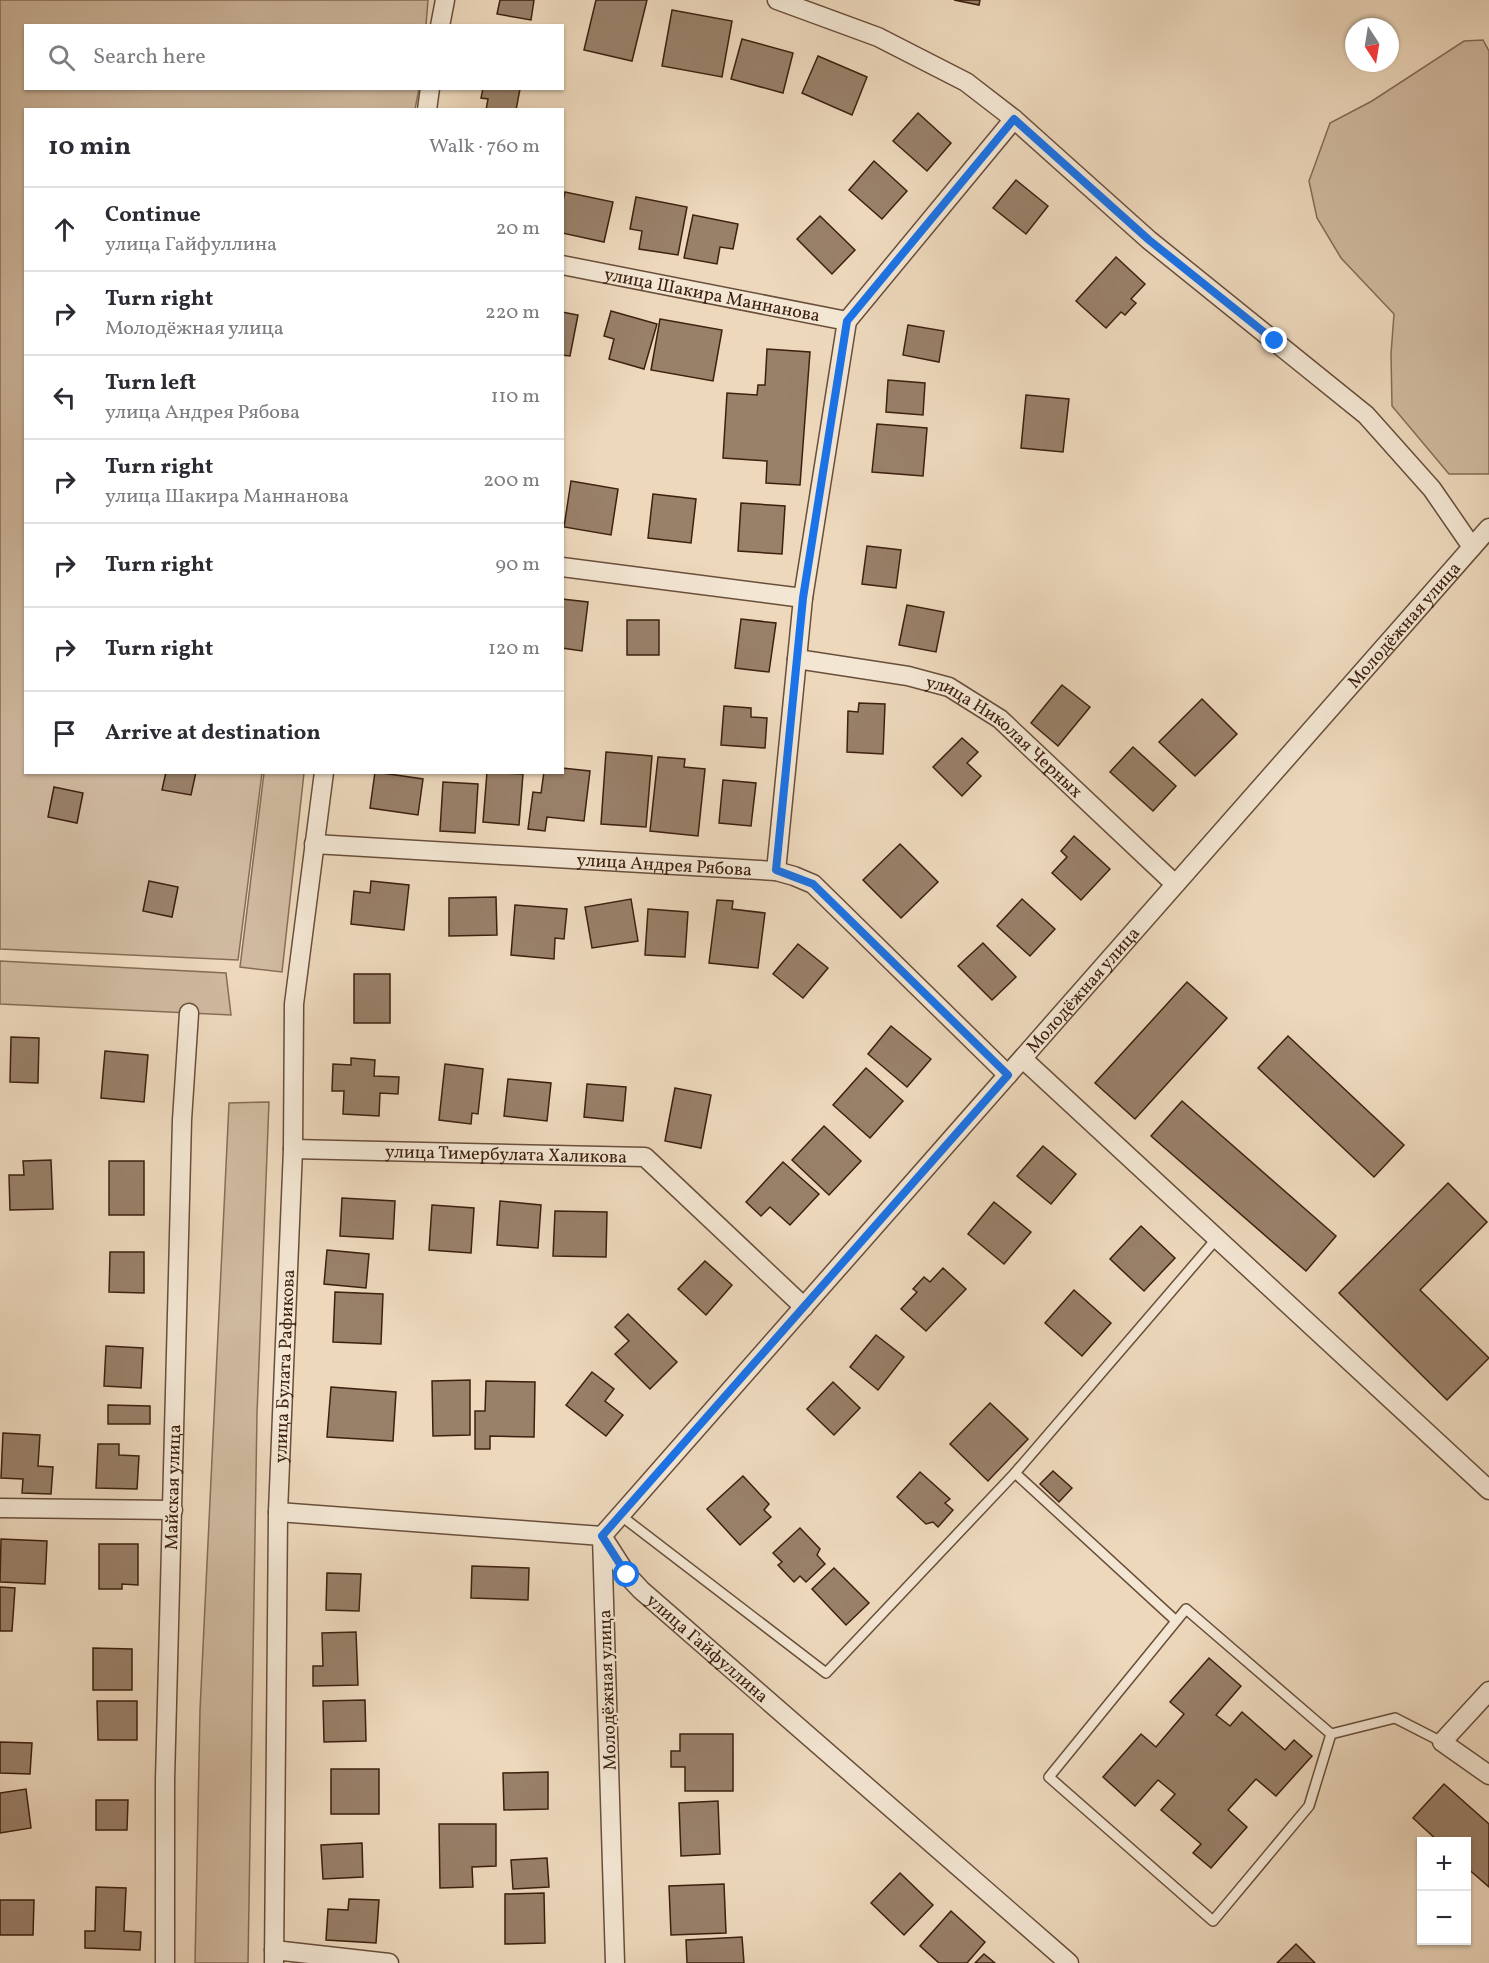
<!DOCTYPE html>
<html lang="en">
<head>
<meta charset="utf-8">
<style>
	body { margin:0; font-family:Vollkorn,serif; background:#f7f7f7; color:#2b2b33 }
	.controls { position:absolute; right:18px; bottom:18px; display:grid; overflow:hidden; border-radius:0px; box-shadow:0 2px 4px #0004 }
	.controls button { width:54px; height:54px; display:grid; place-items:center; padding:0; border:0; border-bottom:2px solid #e1e1e2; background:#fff; color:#2b2b33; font:30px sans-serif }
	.compass { position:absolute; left:1345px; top:18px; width:54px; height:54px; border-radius:50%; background:#fff; box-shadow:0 2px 4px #0004; rotate:168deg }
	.stop { position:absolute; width:18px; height:18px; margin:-14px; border:4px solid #1a73e8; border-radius:50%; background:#fff }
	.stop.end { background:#1a73e8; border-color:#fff; box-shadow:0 2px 6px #0008 }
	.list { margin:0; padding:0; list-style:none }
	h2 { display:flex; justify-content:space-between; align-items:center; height:78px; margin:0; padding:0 24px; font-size:26px }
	h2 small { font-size:20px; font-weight:400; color:#7c7c81 }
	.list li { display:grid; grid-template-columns:39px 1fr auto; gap:18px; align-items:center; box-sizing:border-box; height:84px; padding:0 24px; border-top:2px solid #e1e1e2 }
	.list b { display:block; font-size:22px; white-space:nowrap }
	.list p { margin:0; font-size:20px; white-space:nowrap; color:#7c7c81 }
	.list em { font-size:20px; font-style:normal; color:#7c7c81 }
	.icon { flex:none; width:33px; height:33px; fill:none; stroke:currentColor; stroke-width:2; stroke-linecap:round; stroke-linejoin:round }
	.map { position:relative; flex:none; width:1489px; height:1963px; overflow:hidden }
	.search { position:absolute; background:#fff; box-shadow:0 2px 4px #0004; left:24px; top:24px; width:540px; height:66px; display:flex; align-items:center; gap:15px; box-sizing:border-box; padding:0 21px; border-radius:0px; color:#7c7c81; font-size:22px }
	.panel { position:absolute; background:#fff; box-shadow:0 2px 4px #0004; left:24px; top:108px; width:540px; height:666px; border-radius:0px }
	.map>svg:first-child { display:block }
	.green { fill:#cfb99f; stroke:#866c57; stroke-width:1.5 }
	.building { fill:#998069; stroke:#3d200f; stroke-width:1.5 }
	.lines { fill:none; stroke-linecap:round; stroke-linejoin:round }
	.lane-casing { stroke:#694e3a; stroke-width:12 }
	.street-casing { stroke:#694e3a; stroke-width:21 }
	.lane { stroke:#f3e6d3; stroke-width:9 }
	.street { stroke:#f3e6d3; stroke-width:18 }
	.route { stroke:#1a73e8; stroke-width:8 }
	.labels { text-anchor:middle; stroke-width:4.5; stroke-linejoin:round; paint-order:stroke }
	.street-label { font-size:18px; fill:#3d200f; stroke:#f3e6d3 }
</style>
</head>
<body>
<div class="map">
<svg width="1489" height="1963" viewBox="0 0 1489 1963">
	<rect width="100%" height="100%" fill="#edd8bc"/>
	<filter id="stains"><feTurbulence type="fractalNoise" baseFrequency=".00333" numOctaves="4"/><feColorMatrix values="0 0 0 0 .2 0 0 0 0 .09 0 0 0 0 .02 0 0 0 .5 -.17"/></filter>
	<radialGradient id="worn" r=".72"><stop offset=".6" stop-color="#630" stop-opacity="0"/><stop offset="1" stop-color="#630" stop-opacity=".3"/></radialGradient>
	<g class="green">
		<path d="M0,0H428L426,25L26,26V88L419,89L415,109L26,110V772L262,773L238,960L0,949Z"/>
		<path d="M1483,40L1489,51V474H1449L1392,406L1391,354L1394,314L1341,258L1317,218L1309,181L1330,123L1372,101L1464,41Z"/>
		<path d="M264,773H304L282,972L240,967Z"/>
		<path d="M0,961L226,973L231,1015L0,1004Z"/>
		<path d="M269,1102L257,1414L248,1963H195L200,1710L229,1103Z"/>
	</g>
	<g class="building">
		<path d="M500,0H534L531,20L497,14Z"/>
		<path d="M596,0H647L632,61L584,50Z"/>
		<path d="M954,0H980L979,5Z"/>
		<path d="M672,10L732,21L722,77L662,66Z"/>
		<path d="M742,39L793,53L783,93L731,79Z"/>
		<path d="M818,56L867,77L852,115L802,93Z"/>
		<path d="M483,88L520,89L516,110H486L488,99L481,98Z"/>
		<path d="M918,113L951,143L927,171L893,141Z"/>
		<path d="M874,161L907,191L882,219L849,190Z"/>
		<path d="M1016,180L1048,206L1026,234L993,208Z"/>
		<path d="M565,192L613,202L604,242L562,233V205Z"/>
		<path d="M636,197L687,207L678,255L639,249L642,231L630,229Z"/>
		<path d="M693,215L738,224L733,249L720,247L717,264L684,258Z"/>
		<path d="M820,216L855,250L832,274L797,239Z"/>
		<path d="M1116,257L1145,284L1131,299L1136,303L1125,315L1121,312L1106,328L1076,301Z"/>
		<path d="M611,311L657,324L644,369L609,359L614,339L604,336Z"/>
		<path d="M562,312L578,315L570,356L562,355Z"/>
		<path d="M660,319L722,330L713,381L651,370Z"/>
		<path d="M908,325L944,331L939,362L903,355Z"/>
		<path d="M767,349L810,352L800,485L766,483L767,461L723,458L727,393L757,395L758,385H765Z"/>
		<path d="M888,380L925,383L923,415L886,412Z"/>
		<path d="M1026,395L1069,399L1063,452L1021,448Z"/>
		<path d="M877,424L927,428L923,476L872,472Z"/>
		<path d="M571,481L618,489L611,535L564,527Z"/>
		<path d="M653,494L696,499L691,543L648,538Z"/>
		<path d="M741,503L785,506L782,554L738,551Z"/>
		<path d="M867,546L901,550L896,588L862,584Z"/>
		<path d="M562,599L588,602L582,651L562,648Z"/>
		<path d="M907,605L944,612L936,652L899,645Z"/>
		<path d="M741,619L776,623L769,672L735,668Z"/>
		<rect x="627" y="620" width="32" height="35"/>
		<path d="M1062,685L1090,707L1058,746L1031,723Z"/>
		<path d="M1202,699L1237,734L1195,776L1159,742Z"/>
		<path d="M859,703L885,704L883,754L847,752L848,711L858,712Z"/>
		<path d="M724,706L751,708V717L767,718L765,748L721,745Z"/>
		<path d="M962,738L978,752L967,763L981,776L962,796L933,767Z"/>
		<path d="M1133,747L1176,786L1153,811L1110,772Z"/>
		<path d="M606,752L652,756L646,827L601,824Z"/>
		<path d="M658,757L685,759L684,767L705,769L698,836L650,831Z"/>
		<path d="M562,768L590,771L584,821L547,817L545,831L528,829L533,792L541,793L544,772H562Z"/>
		<path d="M166,772H196L191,795L162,790Z"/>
		<path d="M375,772L423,779L418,815L370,808Z"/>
		<path d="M487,772L523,774L519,825L483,822Z"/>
		<path d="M723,780L756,783L751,826L719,823Z"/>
		<path d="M443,782L478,784L475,833L440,831Z"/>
		<path d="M54,787L83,793L77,823L48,817Z"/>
		<path d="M1074,836L1110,869L1081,900L1052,873L1067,857L1061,851Z"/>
		<path d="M900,844L938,882L901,918L863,880Z"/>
		<path d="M149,881L178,887L172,917L143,911Z"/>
		<path d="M371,881L409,885L404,930L351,924L354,891L370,893Z"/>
		<path d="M496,897L497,935L449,936V898Z"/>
		<path d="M631,899L638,941L592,948L585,907Z"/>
		<path d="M1022,899L1055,929L1030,956L997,926Z"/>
		<path d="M717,900L733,901L732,909L765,913L758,968L709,963Z"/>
		<path d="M515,905L567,909L564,939L555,938L554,959L511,955Z"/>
		<path d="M648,909L688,912L685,957L645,955Z"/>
		<path d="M983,943L1016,977L992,1000L958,966Z"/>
		<path d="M798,944L828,968L803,998L773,974Z"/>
		<rect x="354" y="974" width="36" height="49"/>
		<path d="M1187,982L1227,1018L1135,1119L1095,1083Z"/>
		<path d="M891,1026L931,1059L907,1087L868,1054Z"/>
		<path d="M1288,1036L1404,1145L1374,1177L1258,1068Z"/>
		<path d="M11,1037L39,1038L38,1083L10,1082Z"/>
		<path d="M105,1051L148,1055L144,1102L101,1098Z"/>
		<path d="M351,1058L375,1060L374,1076L399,1077L398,1094L380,1093L379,1116L343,1114L344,1091H332L333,1064L351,1065Z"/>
		<path d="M445,1064L483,1069L478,1114L472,1113L471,1124L439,1120Z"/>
		<path d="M866,1068L903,1101L870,1138L833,1105Z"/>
		<path d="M508,1079L551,1083L547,1121L504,1116Z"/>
		<path d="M587,1084L626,1087L623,1121L584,1117Z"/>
		<path d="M675,1088L711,1095L701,1148L665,1141Z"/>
		<path d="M1182,1101L1336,1236L1306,1271L1151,1136Z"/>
		<path d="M824,1126L861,1161L829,1195L792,1160Z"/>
		<path d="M1043,1146L1076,1174L1051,1204L1017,1176Z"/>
		<path d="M51,1160L53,1209L10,1210L9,1175H24L23,1161Z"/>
		<rect x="109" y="1161" width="35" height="54"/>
		<path d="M783,1162L819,1194L790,1225L770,1207L761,1216L746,1202Z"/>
		<path d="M1448,1183L1487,1222L1420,1290L1489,1358L1447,1400L1339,1293Z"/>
		<path d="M342,1198L395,1201L393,1239L340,1236Z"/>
		<path d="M500,1201L541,1205L538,1248L497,1245Z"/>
		<path d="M994,1202L1031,1232L1004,1264L968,1234Z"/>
		<path d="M432,1205L474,1208L471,1253L429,1250Z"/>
		<path d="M555,1211L607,1212L606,1257L553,1256Z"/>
		<path d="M1141,1226L1175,1258L1144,1291L1110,1259Z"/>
		<path d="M327,1250L369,1254L366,1288L324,1284Z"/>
		<path d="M110,1252H144V1293L109,1292Z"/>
		<path d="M705,1261L732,1285L706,1315L678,1289Z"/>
		<path d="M943,1268L966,1289L926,1331L901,1309L917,1292L913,1289L924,1277L930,1282Z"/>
		<path d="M1074,1290L1111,1323L1082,1356L1045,1323Z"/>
		<path d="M335,1292L383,1294L381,1344L333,1342Z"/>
		<path d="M628,1314L677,1362L650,1389L615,1354L629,1341L615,1327Z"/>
		<path d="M876,1335L904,1357L878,1390L850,1367Z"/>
		<path d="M106,1346L143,1348L141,1388L104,1386Z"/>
		<path d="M592,1372L614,1389L605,1401L623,1415L606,1436L566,1405Z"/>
		<path d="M470,1380V1435L433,1436L432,1381Z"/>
		<path d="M486,1381L535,1382L534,1437L490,1436V1449H475V1411H485Z"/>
		<path d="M833,1382L860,1408L834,1435L807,1409Z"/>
		<path d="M331,1387L396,1392L393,1441L327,1437Z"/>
		<path d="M990,1403L1028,1439L988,1481L950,1444Z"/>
		<path d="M108,1405L150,1406V1424H108Z"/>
		<path d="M3,1433L40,1435L38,1466L53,1467L51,1494L22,1493L23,1479L1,1478Z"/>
		<path d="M98,1444H119V1455L139,1456L137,1489L96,1488Z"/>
		<path d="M1053,1471L1072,1488L1059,1502L1040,1484Z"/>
		<path d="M920,1472L950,1499L945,1503L953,1510L938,1527L933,1522L926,1524L897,1497Z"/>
		<path d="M743,1476L769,1504L764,1510L771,1517L740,1545L707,1509Z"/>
		<path d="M800,1528L820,1549L817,1555L825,1564L806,1582L800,1576L794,1582L778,1565L782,1562L773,1553Z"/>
		<path d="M1,1539L47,1541L45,1584L0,1582Z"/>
		<path d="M99,1544H138V1585L122,1584V1589H99Z"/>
		<path d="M472,1566L529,1568L528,1600L471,1598Z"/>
		<path d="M834,1568L869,1603L846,1625L812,1589Z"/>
		<path d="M327,1573L361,1574L359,1611L326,1610Z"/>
		<path d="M0,1587L15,1588L12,1631H0Z"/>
		<path d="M356,1632L358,1685L313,1686V1666H323L322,1633Z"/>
		<path d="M93,1648L132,1649V1690H93Z"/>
		<path d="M1209,1658L1241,1686L1216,1715L1230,1726L1242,1712L1285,1750L1294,1740L1312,1756L1276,1796L1256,1779L1228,1810L1247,1827L1211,1868L1193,1853L1201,1844L1161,1810L1175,1794L1158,1780L1135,1806L1103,1777L1141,1734L1156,1747L1184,1714L1170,1702Z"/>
		<path d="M365,1700L366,1741L324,1742L323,1701Z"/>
		<path d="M97,1701H137V1740H98Z"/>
		<path d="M680,1734H733V1791H685V1767H671V1751H680Z"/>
		<path d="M0,1742L32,1743L30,1774L0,1773Z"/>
		<rect x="331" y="1769" width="48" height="45"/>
		<path d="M548,1772V1809L504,1810L503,1773Z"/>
		<path d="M1444,1784L1489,1824V1887L1466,1867V1842H1439L1413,1818Z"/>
		<path d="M26,1789L31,1828L0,1833V1793Z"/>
		<path d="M96,1800H128L127,1830H96Z"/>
		<path d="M718,1801L720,1854L681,1856L679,1803Z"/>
		<path d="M439,1824H496V1866L472,1867L473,1887L440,1888Z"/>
		<path d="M362,1843L363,1877L323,1879L321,1845Z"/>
		<path d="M547,1858L549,1887L513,1889L511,1860Z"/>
		<path d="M900,1873L933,1905L904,1935L871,1903Z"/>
		<path d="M724,1884L726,1933L671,1935L669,1886Z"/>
		<path d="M96,1887L126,1888L124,1931L141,1932L140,1950L85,1948V1931H95Z"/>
		<path d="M544,1893L545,1943L505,1944V1894Z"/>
		<path d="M349,1899L379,1900L376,1943L326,1940L328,1909L348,1910Z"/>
		<path d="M0,1900H34L33,1935H0Z"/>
		<path d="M951,1911L985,1942L967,1963H939L920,1946Z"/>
		<path d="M742,1937L744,1963H687L686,1940Z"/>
		<path d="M1296,1944L1315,1963H1277Z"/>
		<path d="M984,1954L995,1963H975Z"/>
	</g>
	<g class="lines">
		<g class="lane-casing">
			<g id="lane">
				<path d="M1015,1473L1175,1620"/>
				<path d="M620,1515L826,1673L1015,1473L1218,1237"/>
				<path d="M1331,1734L1309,1806L1213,1921L1049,1777L1186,1609L1331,1734L1395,1718L1442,1742"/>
			</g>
		</g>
		<g class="street-casing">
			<g id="street">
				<path d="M777,0L878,37L966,82L1014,119L1149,240L1366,415L1432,489L1472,547"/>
				<path d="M440,26L445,0"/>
				<path d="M427,110L430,88"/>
				<path id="s1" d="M562,265L847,321L803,598L776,871"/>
				<path d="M847,321L1014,119"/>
				<path d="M562,567L803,598"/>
				<path id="s2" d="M797,659L908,676L949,687L1000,719L1175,884"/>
				<path id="s3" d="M314,844L776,871L794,876L813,884L1008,1075"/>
				<path d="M1023,1059L1489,1490"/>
				<path id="s4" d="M293,1149L645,1157L804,1307"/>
				<path d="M0,1508L173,1510"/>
				<path id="s5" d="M278,1512L602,1536L627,1575L641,1590L1069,1963"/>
				<path d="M1489,1691L1442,1742L1489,1775"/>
				<path d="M274,1950L389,1963"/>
				<path id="s6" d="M165,1963V1780L182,1120L189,1013"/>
				<path id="s7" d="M274,1963L278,1512L293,1149L294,1004L324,772"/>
				<path id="s8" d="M615,1963L602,1536L1489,528"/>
			</g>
		</g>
		<use href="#lane" class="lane"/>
		<use href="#street" class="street"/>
	</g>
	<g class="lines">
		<path class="route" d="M627,1575L602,1536L1008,1075L813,884L776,870L803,598L847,321L1014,119L1149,240L1275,341"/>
	</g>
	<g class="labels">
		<g class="street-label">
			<text dy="6" stroke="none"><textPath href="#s1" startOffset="153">улица Шакира Маннанова</textPath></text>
			<text dy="6" stroke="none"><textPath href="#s8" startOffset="1641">Молодёжная улица</textPath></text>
			<text dy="6" stroke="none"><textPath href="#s2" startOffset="228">улица Николая Черных</textPath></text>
			<text dy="6" stroke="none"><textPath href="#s3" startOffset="351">улица Андрея Рябова</textPath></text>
			<text dy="6" stroke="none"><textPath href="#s8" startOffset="1155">Молодёжная улица</textPath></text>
			<text dy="6" stroke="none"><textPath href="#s4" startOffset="213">улица Тимербулата Халикова</textPath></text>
			<text dy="6" stroke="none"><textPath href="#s7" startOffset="597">улица Булата Рафикова</textPath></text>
			<text dy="6" stroke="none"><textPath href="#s6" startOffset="476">Майская улица</textPath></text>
			<text dy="6" stroke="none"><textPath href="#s5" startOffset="480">улица Гайфуллина</textPath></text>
			<text transform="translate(607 1690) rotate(-92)" y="6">Молодёжная улица</text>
		</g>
	</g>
	<rect width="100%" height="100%" filter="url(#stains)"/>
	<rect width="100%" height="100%" fill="url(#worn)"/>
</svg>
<div class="controls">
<button>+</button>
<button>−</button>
</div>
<svg class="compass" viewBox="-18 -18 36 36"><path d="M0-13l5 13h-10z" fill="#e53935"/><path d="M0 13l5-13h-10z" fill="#7c7c81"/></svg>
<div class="stop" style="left:627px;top:1575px"></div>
<div class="stop end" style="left:1275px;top:341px"></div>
<div class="search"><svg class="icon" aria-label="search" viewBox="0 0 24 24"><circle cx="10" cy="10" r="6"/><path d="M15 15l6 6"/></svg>Search here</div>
<section class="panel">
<h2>10 min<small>Walk · 760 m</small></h2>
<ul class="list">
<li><svg class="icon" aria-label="ahead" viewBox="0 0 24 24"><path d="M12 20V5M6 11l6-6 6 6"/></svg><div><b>Continue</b><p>улица Гайфуллина</p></div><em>20 m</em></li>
<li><svg class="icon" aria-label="right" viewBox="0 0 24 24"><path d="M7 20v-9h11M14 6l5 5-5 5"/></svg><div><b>Turn right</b><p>Молодёжная улица</p></div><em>220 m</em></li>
<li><svg class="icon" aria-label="left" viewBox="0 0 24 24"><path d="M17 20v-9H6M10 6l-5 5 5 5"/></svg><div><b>Turn left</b><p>улица Андрея Рябова</p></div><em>110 m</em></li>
<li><svg class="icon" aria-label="right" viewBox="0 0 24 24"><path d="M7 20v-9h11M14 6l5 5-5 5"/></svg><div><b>Turn right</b><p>улица Шакира Маннанова</p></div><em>200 m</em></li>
<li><svg class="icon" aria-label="right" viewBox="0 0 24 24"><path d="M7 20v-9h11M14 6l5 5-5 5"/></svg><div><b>Turn right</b></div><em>90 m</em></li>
<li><svg class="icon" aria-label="right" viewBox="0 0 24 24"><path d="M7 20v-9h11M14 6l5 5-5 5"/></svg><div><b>Turn right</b></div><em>120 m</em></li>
<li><svg class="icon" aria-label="arrive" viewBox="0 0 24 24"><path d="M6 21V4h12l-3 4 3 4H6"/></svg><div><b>Arrive at destination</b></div></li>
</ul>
</section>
</div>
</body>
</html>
